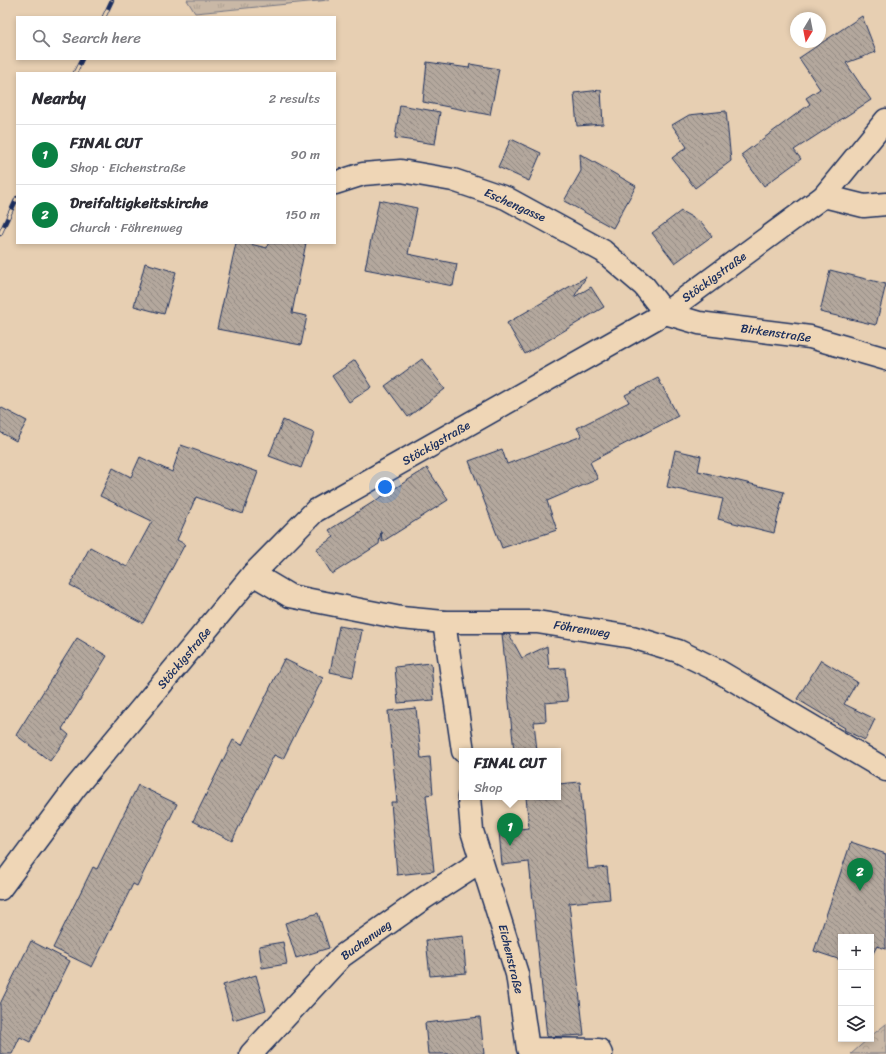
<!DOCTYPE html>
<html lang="en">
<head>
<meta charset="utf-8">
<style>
	body { margin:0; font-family:Sriracha,sans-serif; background:#f7f7f7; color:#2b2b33 }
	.controls { position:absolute; right:12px; bottom:12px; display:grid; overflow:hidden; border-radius:0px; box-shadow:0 2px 6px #0003 }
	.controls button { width:36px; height:36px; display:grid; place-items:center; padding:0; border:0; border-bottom:1px solid #e1e1e2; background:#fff; color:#2b2b33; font:20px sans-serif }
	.compass { position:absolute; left:790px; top:12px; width:36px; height:36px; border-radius:50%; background:#fff; box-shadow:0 2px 6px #0003; rotate:190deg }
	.you { position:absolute; left:385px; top:487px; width:14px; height:14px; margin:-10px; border:3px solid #fff; border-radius:50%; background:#1a73e8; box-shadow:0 0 0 6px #1a73e833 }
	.badge { display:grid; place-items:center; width:26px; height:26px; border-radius:50%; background:#0b8043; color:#fff; font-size:13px; font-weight:700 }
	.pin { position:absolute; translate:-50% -33px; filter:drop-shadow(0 1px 2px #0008) }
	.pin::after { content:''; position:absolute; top:21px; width:14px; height:12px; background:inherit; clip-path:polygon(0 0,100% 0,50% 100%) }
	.popup { position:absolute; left:459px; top:748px; width:102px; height:52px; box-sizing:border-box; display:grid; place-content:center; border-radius:0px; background:#fff; filter:drop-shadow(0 1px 3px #0005); font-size:13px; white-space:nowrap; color:#7c7c81 }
	.popup b { font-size:15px; color:#2b2b33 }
	.popup::after { content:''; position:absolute; left:50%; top:100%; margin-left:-8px; border:8px solid transparent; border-top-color:#fff }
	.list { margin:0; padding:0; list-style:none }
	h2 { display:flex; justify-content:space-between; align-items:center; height:52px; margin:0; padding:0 16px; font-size:17px }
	h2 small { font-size:13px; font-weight:400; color:#7c7c81 }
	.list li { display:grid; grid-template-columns:26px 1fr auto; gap:12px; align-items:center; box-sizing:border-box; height:60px; padding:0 16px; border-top:1px solid #e1e1e2 }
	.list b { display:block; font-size:15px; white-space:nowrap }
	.list p { margin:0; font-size:13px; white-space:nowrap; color:#7c7c81 }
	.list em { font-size:13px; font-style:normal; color:#7c7c81 }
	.icon { flex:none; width:22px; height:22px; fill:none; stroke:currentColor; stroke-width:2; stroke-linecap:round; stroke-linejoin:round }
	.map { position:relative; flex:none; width:886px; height:1054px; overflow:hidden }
	.search { position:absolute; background:#fff; box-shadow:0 2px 6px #0003; left:16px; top:16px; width:320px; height:44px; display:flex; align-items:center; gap:10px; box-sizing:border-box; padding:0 14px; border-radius:0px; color:#7c7c81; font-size:15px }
	.panel { position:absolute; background:#fff; box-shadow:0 2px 6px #0003; left:16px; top:72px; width:320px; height:172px; border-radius:0px }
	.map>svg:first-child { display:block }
	.grass { fill:url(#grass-tufts); stroke:#727482 }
	.forest { fill:url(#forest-crowns); stroke:#727482 }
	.building { fill:url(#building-back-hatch); stroke:#1b2f5e }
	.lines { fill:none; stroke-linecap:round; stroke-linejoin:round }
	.minor-casing { stroke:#1b2f5e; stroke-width:25 }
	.minor { stroke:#efd6b6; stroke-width:22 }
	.rail-casing { stroke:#1b2f5e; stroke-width:4.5 }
	.rail { stroke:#efd6b6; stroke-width:3; stroke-dasharray:9; stroke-linecap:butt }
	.labels { text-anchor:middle; stroke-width:3; stroke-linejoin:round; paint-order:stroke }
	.street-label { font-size:12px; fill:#1b2f5e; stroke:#efd6b6 }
</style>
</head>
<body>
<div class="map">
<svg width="886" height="1054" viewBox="0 0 886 1054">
	<defs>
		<pattern id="grass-tufts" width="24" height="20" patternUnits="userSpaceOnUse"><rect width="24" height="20" fill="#c9b8a6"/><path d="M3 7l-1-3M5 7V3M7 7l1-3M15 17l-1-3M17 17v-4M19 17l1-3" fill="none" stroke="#ac9e91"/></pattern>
		<pattern id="forest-crowns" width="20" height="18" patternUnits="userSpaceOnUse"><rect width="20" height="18" fill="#c9b8a6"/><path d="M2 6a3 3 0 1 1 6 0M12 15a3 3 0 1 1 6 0" fill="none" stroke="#ac9e91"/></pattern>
		<pattern id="building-back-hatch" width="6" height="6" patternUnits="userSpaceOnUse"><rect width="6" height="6" fill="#b4a89d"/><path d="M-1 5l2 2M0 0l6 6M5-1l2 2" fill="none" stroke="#928983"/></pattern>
	</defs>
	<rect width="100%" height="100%" fill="#e7cfb2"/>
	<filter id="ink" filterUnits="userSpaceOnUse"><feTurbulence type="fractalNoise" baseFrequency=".025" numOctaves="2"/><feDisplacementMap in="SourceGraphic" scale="8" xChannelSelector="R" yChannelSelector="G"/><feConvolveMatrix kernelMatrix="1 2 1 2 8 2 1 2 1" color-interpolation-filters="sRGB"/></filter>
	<g filter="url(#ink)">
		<path class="grass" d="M187,0H329L195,13Z"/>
		<path class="forest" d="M886,1024V1054H851L868,1039H871V1036Z"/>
		<g class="building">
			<path d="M862,16L876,52L846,63L871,100L794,150L801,159L764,186L741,155L810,104L806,98L820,89L799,58Z"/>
			<path d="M427,62L469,68L470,64L499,69L490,115L423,102Z"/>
			<path d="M601,90L603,124L577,126L574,93Z"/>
			<path d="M400,105L440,112L435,144L395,138Z"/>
			<path d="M726,111L731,161L695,188L672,158L687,147L672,125L689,115Z"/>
			<path d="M511,139L541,153L529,181L498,167Z"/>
			<path d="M580,154L636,186L613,228L564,201L581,171Z"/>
			<path d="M379,200L417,208L408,254L457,264L453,286L365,269Z"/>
			<path d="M681,211L702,223L712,236L675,263L652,233Z"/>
			<path d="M236,243H246L267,248L268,243H306L292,313L307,316L301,345L217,329Z"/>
			<path d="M145,263L176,272L164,314L134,306Z"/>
			<path d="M830,270L886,284L876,325L820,312Z"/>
			<path d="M586,277L574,297L591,287L604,307L525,354L507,323Z"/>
			<path d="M422,359L445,389L408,417L385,386Z"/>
			<path d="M355,360L372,387L349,402L332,376Z"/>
			<path d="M658,378L678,416L590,462L598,479L547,501L557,530L502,548L469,461L502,449L507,464L582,436L577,428L629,402L625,395Z"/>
			<path d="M0,407L27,421L16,441L0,432Z"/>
			<path d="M283,420L314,433L301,468L269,456Z"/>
			<path d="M181,445L258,472L243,514L196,497L177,540L185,544L143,623L70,585L90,547L127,567L152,521L100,496L113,468L131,477L140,457L172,472Z"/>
			<path d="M675,450L701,456L698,471L784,492L774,533L718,519L723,499L667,487Z"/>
			<path d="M427,468L448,500L382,542L381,531L379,544L332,574L316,549L334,537L329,530Z"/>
			<path d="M339,626L362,630L353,677L330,672Z"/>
			<path d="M502,634H509L522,658L547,646L549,669L565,668L568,701L545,703L546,721L534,722L537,751H514Z"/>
			<path d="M77,638L107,656L62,729L69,735L50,761L16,735Z"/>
			<path d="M284,659L323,678L283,759L274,755L232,841L193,821L233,740L242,745Z"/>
			<path d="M821,660L857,682L844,704L875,719L865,740L844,730L845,728L797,699Z"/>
			<path d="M431,663L434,700L398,703L395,667Z"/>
			<path d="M416,708L421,758L430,757L433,794L426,795L434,871L397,875L391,802H397L388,711Z"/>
			<path d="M580,782L588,869L607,867L610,899L569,903L584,1035L547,1037L529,862L502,865L499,831L529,828L526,797H558V784Z"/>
			<path d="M138,785L177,804L137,886L133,884L92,967L53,948L93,867L97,869Z"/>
			<path d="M851,842L886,854V949L877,946L871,957V937H841V960L814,951Z"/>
			<path d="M318,913L329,948L296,958L285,923Z"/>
			<path d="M463,936L466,973L430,976L426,940Z"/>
			<path d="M31,941L70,961L30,1042L20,1037L12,1054H0V1004Z"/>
			<path d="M283,942L287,964L262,968L259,946Z"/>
			<path d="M256,975L266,1010L233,1020L223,985Z"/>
			<path d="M480,1017L484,1054H428L425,1023Z"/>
		</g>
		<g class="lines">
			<g class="minor-casing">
				<g id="minor">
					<path d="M335,183L363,174L401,171L453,180L506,198L603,251L644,286L665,313"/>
					<path d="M824,196L864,206L886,204"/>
					<path d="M665,313L699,323L810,337L886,359"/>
					<path d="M253,574L290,596L401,618L444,622H537L632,637L678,651L715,669L886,770"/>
					<path d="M444,622L463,751"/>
					<path d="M469,797L472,831L517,974L528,1049L599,1050L601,1054"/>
					<path d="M0,889L75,788L253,574L315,511L665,313L824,196L886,120"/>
					<path d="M251,1054L342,956L424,898L481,861"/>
				</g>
			</g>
			<use href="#minor" class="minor"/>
			<g class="rail-casing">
				<g id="rail">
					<path d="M104,17L112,0"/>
					<path d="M75,73L82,59"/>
					<path d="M0,234L17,198"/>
				</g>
			</g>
			<use href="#rail" class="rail"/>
		</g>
	</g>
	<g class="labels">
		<g class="street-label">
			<text transform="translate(515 205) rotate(24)" y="4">Eschengasse</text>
			<text transform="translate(714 277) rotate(-36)" y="4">Stöckigstraße</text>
			<text transform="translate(776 333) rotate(8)" y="4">Birkenstraße</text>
			<text transform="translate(436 443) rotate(-30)" y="4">Stöckigstraße</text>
			<text transform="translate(582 629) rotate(9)" y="4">Föhrenweg</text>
			<text transform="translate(184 658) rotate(-50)" y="4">Stöckigstraße</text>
			<text transform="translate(366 940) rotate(-36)" y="4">Buchenweg</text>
			<text transform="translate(511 959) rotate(76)" y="4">Eichenstraße</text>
		</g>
	</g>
</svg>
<div class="controls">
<button>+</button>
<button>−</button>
<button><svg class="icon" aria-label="layers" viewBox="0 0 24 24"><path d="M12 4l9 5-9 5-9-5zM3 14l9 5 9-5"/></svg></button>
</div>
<svg class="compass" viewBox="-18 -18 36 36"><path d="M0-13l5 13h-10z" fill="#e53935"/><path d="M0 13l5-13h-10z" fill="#7c7c81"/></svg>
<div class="you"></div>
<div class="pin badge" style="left:510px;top:846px">1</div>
<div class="popup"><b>FINAL CUT</b>Shop</div>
<div class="pin badge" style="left:860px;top:891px">2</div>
<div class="search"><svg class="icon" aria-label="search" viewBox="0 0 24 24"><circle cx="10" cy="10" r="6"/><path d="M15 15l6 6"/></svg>Search here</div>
<section class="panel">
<h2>Nearby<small>2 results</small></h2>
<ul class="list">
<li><span class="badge">1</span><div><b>FINAL CUT</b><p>Shop · Eichenstraße</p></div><em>90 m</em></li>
<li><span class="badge">2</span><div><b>Dreifaltigkeitskirche</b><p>Church · Föhrenweg</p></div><em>150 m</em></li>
</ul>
</section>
</div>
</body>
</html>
